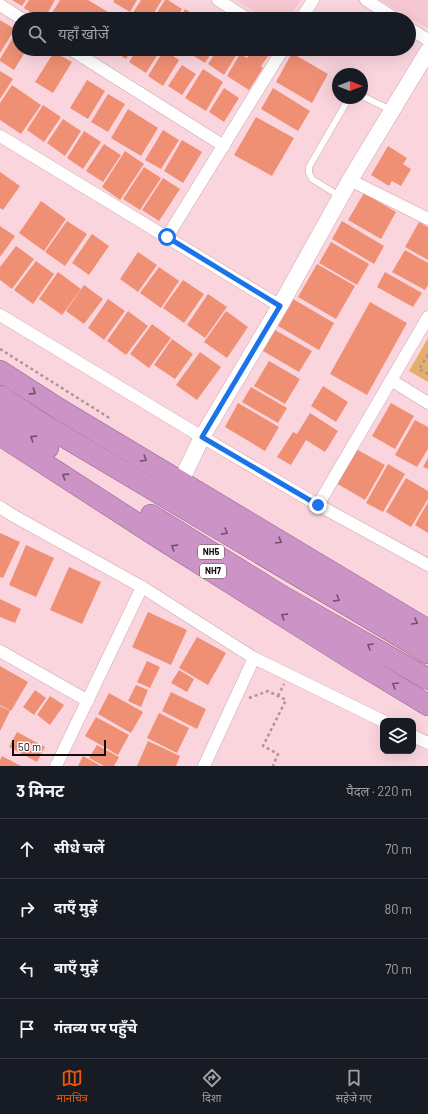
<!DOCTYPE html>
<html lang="hi">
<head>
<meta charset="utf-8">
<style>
	body { margin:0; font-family:Barlow,"Noto Sans Devanagari",sans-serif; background:#242831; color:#f1f3f6 }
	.controls { position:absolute; right:12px; bottom:12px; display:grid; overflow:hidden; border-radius:8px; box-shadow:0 4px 16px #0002 }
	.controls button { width:36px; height:36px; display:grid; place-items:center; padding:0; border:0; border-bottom:1px solid #363941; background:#171b24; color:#f1f3f6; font:20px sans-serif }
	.compass { position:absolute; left:332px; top:68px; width:36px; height:36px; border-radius:50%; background:#171b24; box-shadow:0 4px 16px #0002; rotate:90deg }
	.scale { position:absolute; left:12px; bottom:10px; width:94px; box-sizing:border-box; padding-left:4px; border:2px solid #180b0e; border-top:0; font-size:11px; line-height:14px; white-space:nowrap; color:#180b0e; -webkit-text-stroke:3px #fff; paint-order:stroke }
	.stop { position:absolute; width:12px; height:12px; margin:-9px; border:3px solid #1a73e8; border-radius:50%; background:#fff }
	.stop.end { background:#1a73e8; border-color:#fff; box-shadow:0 1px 4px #0008 }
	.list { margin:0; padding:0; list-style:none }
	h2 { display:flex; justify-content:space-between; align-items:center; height:52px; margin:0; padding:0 16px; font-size:17px }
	h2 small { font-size:13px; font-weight:400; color:#9ea1a6 }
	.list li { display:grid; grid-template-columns:26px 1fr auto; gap:12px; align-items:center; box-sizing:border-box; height:60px; padding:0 16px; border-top:1px solid #363941 }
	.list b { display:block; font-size:15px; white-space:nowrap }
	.list em { font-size:13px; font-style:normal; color:#9ea1a6 }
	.icon { flex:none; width:22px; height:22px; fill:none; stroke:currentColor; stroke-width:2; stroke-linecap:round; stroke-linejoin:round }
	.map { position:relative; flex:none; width:428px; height:766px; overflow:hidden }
	.search { position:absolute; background:#171b24; box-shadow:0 4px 16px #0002; left:12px; right:12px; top:12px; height:44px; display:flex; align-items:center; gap:10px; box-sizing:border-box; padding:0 14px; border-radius:22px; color:#9ea1a6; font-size:15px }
	.sheet { height:292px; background:#171b24 }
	nav { display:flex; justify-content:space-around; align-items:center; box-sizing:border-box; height:56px; border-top:1px solid #363941; background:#171b24; font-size:11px; color:#9ea1a6 }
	nav a { display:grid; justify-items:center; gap:2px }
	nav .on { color:#ea580c }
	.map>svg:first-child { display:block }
	.built { fill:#f5c7d1 }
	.green { fill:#e4ae6c }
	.building { fill:#ef9075 }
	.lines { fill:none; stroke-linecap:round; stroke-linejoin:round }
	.lane-casing { stroke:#cca8b0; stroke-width:7 }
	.street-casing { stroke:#cca8b0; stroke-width:13 }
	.secondary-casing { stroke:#cca8b0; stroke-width:17 }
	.highway-casing { stroke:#8d6486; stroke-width:22 }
	.path { stroke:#b09299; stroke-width:2.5; stroke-dasharray:3 3; stroke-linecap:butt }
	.lane { stroke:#fff; stroke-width:6 }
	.street { stroke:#fff; stroke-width:12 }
	.secondary { stroke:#fff; stroke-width:16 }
	.highway { stroke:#cc94c6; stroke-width:21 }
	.oneway { stroke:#72506a }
	.route { stroke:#1a73e8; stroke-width:5 }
	.labels { text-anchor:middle; stroke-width:3.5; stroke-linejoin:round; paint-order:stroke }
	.shield { fill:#fff; stroke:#5d5456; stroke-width:1 }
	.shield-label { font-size:9px; font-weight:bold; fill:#180b0e }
</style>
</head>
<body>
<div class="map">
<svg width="428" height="766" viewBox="0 0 428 766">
	<rect width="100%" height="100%" fill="#fbd5de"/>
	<g class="built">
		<path d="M236,0H301L287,19H267Z"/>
		<path d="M380,0H428V25L427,28Z"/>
	</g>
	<path class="green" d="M428,338V382L409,371Z"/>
	<g class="building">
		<path d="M12,0H26L22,6Z"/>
		<path d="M29,0H55L44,19H41L24,8Z"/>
		<path d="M60,0H88L108,12L103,19H61L52,13Z"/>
		<path d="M114,0H137L130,12L113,2Z"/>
		<path d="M141,0H162L150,19H140L132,14Z"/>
		<path d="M165,0H168L182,9L176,19H153Z"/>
		<path d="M185,9L201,19H179Z"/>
		<path d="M0,20L15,29L0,53Z"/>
		<path d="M17,31L19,32V49H27L14,70L0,61V59Z"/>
		<path d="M111,49H132L126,59Z"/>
		<path d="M137,49H161L146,73L129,62Z"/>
		<path d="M191,49H214L205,63L189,53Z"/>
		<path d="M218,49H240L224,75L208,64Z"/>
		<path d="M252,49H256L268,56L261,66L263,68L249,90L227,76L240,54L247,58Z"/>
		<path d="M164,50L179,60L163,86L148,76Z"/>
		<path d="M54,52L72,62L53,93L35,82Z"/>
		<path d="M292,53L328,74L312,103L276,82Z"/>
		<path d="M182,65L196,74L182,95L168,86Z"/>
		<path d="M203,69L223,82L206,111L185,98Z"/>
		<path d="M0,71L13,79L0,99Z"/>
		<path d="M87,80L105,91L88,119L70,108Z"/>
		<path d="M12,85L41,105L21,134L0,120V103Z"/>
		<path d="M224,88L239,98L224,122L209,112Z"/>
		<path d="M273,88L310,111L298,131L261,109Z"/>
		<path d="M108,94L125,104L108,132L91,122Z"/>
		<path d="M43,105L61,117L44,142L27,130Z"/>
		<path d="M128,109L158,128L141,156L111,138Z"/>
		<path d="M256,117L294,138L272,176L234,155Z"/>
		<path d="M63,119L81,131L65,156L47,143Z"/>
		<path d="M163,130L179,140L161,169L145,160Z"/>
		<path d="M84,131L101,142L83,169L67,158Z"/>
		<path d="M182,140L202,152L183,183L164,171Z"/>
		<path d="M104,144L121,155L103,182L86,171Z"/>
		<path d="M388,146L407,158L403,164L411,169L401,186L392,181L389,186L371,175Z"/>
		<path d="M125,151L144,164L120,200L102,187Z"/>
		<path d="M144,167L161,178L140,210L123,199Z"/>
		<path d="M0,172L20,186L3,210L0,208Z"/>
		<path d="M163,178L180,189L159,221L142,210Z"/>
		<path d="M364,193L396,212L381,239L348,220Z"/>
		<path d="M41,201L66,219L44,251L19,233Z"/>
		<path d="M67,221L87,234L65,266L45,252Z"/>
		<path d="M342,221L384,246L374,264L332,239Z"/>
		<path d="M419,222L428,227V260L405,247Z"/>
		<path d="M0,226L15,236L0,257Z"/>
		<path d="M92,234L109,246L89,275L72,263Z"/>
		<path d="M331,242L369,264L357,285L319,263Z"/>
		<path d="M16,246L34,259L12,289L0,280V267Z"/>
		<path d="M405,250L428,263V285L425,290L392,272Z"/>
		<path d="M138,252L157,265L138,292L120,279Z"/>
		<path d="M36,261L54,274L33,304L14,290Z"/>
		<path d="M317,264L355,286L336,319L298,297Z"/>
		<path d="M159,267L179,281L161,308L140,293Z"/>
		<path d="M58,272L81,289L62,315L39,299Z"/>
		<path d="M385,272L422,293L413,307L377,287Z"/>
		<path d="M183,280L204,294L184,323L163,308Z"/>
		<path d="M84,285L103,299L84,324L66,311Z"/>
		<path d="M208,294L227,307L205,338L187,325Z"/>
		<path d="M108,299L125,311L104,340L88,328Z"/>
		<path d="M293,299L334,323L319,350L278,326Z"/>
		<path d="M370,302L407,323L367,395L330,374Z"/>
		<path d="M128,311L148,326L126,355L107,341Z"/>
		<path d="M226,311L248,327L227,358L204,342Z"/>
		<path d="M152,324L171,338L149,368L130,354Z"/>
		<path d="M275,330L312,351L299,372L263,351Z"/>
		<path d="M172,339L193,354L175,379L154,365Z"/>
		<path d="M200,352L221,367L197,400L176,385Z"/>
		<path d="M269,361L300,379L285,404L254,386Z"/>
		<path d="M323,386L348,402L336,422L311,406Z"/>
		<path d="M251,387L287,408L278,423L242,402Z"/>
		<path d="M238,403L279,427L265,451L225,427Z"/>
		<path d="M391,403L414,416L395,449L372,436Z"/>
		<path d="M310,413L338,431L325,452L306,440L291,465L277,457L293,432L297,434Z"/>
		<path d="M415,420L428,427V449L417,467L395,455Z"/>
		<path d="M356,449L385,465L365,500L336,483Z"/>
		<path d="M428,458V469L423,467Z"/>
		<path d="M388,464L405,474L383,512L366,503Z"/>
		<path d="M406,478L428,491V499L411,527L386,512Z"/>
		<path d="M428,502V533L415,525Z"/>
		<path d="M0,533L20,542L3,578L0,577Z"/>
		<path d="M26,545L54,558L36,597L9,585Z"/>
		<path d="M69,567L101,582L82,624L50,610Z"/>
		<path d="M0,599L21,609L15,623L0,617Z"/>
		<path d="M148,612L187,630L171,665L132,647Z"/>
		<path d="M197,637L226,653L208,685L179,668Z"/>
		<path d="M147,661L160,667L150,688L137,682Z"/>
		<path d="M0,666L28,682L11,711L0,705Z"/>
		<path d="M179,670L194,679L187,692L171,683Z"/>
		<path d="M136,685L148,690L141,707L128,701Z"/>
		<path d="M35,690L46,698L34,715L23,707Z"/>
		<path d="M171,692L206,709L197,729L162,711Z"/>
		<path d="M109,693L143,712L131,733L98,714Z"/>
		<path d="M50,696L64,705L50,725L37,715Z"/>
		<path d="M0,706L10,711L0,731Z"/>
		<path d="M159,713L189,728L177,753L147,738Z"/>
		<path d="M96,717L129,735L118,755L85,736Z"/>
		<path d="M17,732L45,747L37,762L9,747Z"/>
		<path d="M148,741L180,756L176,766H137Z"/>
		<path d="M97,745L119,757L114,766H104L89,758Z"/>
		<path d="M2,756L21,766H0V760Z"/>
		<path d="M83,756L101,766H78Z"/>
	</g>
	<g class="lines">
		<g class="lane-casing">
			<g id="lane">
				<path d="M362,96L391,110"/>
				<path d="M341,197L312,179L309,173V167L349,98"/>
			</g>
		</g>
		<g class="street-casing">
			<g id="street">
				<path d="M218,0L248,19"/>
				<path d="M366,0L396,19"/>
				<path d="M0,5L22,19"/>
				<path d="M301,19L313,0"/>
				<path d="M409,28L428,40"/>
				<path d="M70,49L224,146"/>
				<path d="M0,136L280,306"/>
				<path d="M350,180L428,219"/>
				<path d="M167,237L283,49"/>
				<path d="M0,315L202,437L318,505L428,565"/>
				<path d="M391,380L428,403"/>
				<path d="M318,505L428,317"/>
				<path d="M0,507L12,515L142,587L254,658L383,721"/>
				<path d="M0,651L88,701"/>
				<path d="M413,736L428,743"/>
				<path d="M56,766L142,587"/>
				<path d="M204,766L254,658"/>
			</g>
		</g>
		<g class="secondary-casing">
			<path id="secondary" d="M181,481L202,437L280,306L350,180L428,51"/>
		</g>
		<g class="highway-casing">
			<g id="highway">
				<path d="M0,371L59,409L428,630"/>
				<path d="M0,396L41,423L428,653"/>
				<path d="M0,417L48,448"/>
				<path d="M0,435L164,541L355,661L428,705"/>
				<path d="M151,515L282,596L428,679"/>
			</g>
		</g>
		<g class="path">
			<path d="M0,349L111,419"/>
			<path d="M428,355L419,369L428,374"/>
			<path d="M278,696L284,684"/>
			<path d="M249,698L268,691L286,700L263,746L278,754L273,766"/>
		</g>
		<use href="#lane" class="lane"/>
		<use href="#street" class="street"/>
		<use href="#secondary" class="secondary"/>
		<use href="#highway" class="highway"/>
	</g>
	<defs><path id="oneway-chevron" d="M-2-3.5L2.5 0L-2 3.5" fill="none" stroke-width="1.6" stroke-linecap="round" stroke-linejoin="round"/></defs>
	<g class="oneway">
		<use href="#oneway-chevron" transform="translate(33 392) rotate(33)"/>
		<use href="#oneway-chevron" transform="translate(33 438) rotate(-147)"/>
		<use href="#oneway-chevron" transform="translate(144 459) rotate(31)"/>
		<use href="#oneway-chevron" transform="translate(65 476) rotate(-147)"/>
		<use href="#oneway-chevron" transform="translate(225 532) rotate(31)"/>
		<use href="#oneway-chevron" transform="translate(279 541) rotate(31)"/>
		<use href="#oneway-chevron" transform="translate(174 547) rotate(-148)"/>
		<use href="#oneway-chevron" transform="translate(337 599) rotate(31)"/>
		<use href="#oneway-chevron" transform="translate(284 616) rotate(-148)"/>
		<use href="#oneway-chevron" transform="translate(415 622) rotate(30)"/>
		<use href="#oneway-chevron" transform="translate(370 646) rotate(-150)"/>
		<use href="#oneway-chevron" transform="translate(395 685) rotate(-149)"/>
	</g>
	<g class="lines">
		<path class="route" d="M167,237L280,306L202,437L318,505"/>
	</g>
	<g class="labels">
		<g class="shield">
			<rect x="198" y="545" width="26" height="14" rx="3"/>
			<rect x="200" y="564" width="26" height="14" rx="3"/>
		</g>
		<g class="shield-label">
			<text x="211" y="555">NH5</text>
			<text x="213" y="574">NH7</text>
		</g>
	</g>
</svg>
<div class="controls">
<button><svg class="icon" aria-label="layers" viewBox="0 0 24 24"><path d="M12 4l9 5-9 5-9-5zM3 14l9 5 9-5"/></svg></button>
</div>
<svg class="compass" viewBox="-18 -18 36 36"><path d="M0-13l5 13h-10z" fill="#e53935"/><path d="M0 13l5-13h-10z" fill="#9ea1a6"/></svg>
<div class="scale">50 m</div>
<div class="stop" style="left:167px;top:237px"></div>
<div class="stop end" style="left:318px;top:505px"></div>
<div class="search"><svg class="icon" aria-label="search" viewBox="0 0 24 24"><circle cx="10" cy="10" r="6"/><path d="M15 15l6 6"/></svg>यहाँ खोजें</div>
</div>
<section class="sheet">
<h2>3 मिनट<small>पैदल · 220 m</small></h2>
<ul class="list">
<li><svg class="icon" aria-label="ahead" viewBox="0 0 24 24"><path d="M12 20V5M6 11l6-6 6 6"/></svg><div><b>सीधे चलें</b></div><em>70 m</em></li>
<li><svg class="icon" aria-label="right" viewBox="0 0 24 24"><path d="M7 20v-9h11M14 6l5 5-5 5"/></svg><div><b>दाएँ मुड़ें</b></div><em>80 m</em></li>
<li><svg class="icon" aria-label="left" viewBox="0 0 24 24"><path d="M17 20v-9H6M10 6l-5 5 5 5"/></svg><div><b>बाएँ मुड़ें</b></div><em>70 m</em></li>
<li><svg class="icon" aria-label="arrive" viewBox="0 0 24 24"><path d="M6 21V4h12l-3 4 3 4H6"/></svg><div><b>गंतव्य पर पहुँचे</b></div></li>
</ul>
</section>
<nav>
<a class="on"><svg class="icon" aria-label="map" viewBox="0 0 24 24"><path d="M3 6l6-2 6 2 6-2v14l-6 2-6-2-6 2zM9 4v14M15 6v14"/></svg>मानचित्र</a>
<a><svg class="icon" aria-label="directions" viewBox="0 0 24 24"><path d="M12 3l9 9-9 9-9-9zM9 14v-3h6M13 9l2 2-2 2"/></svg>दिशा</a>
<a><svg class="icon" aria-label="saved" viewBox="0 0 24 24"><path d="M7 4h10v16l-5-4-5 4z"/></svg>सहेजे गए</a>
</nav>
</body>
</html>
